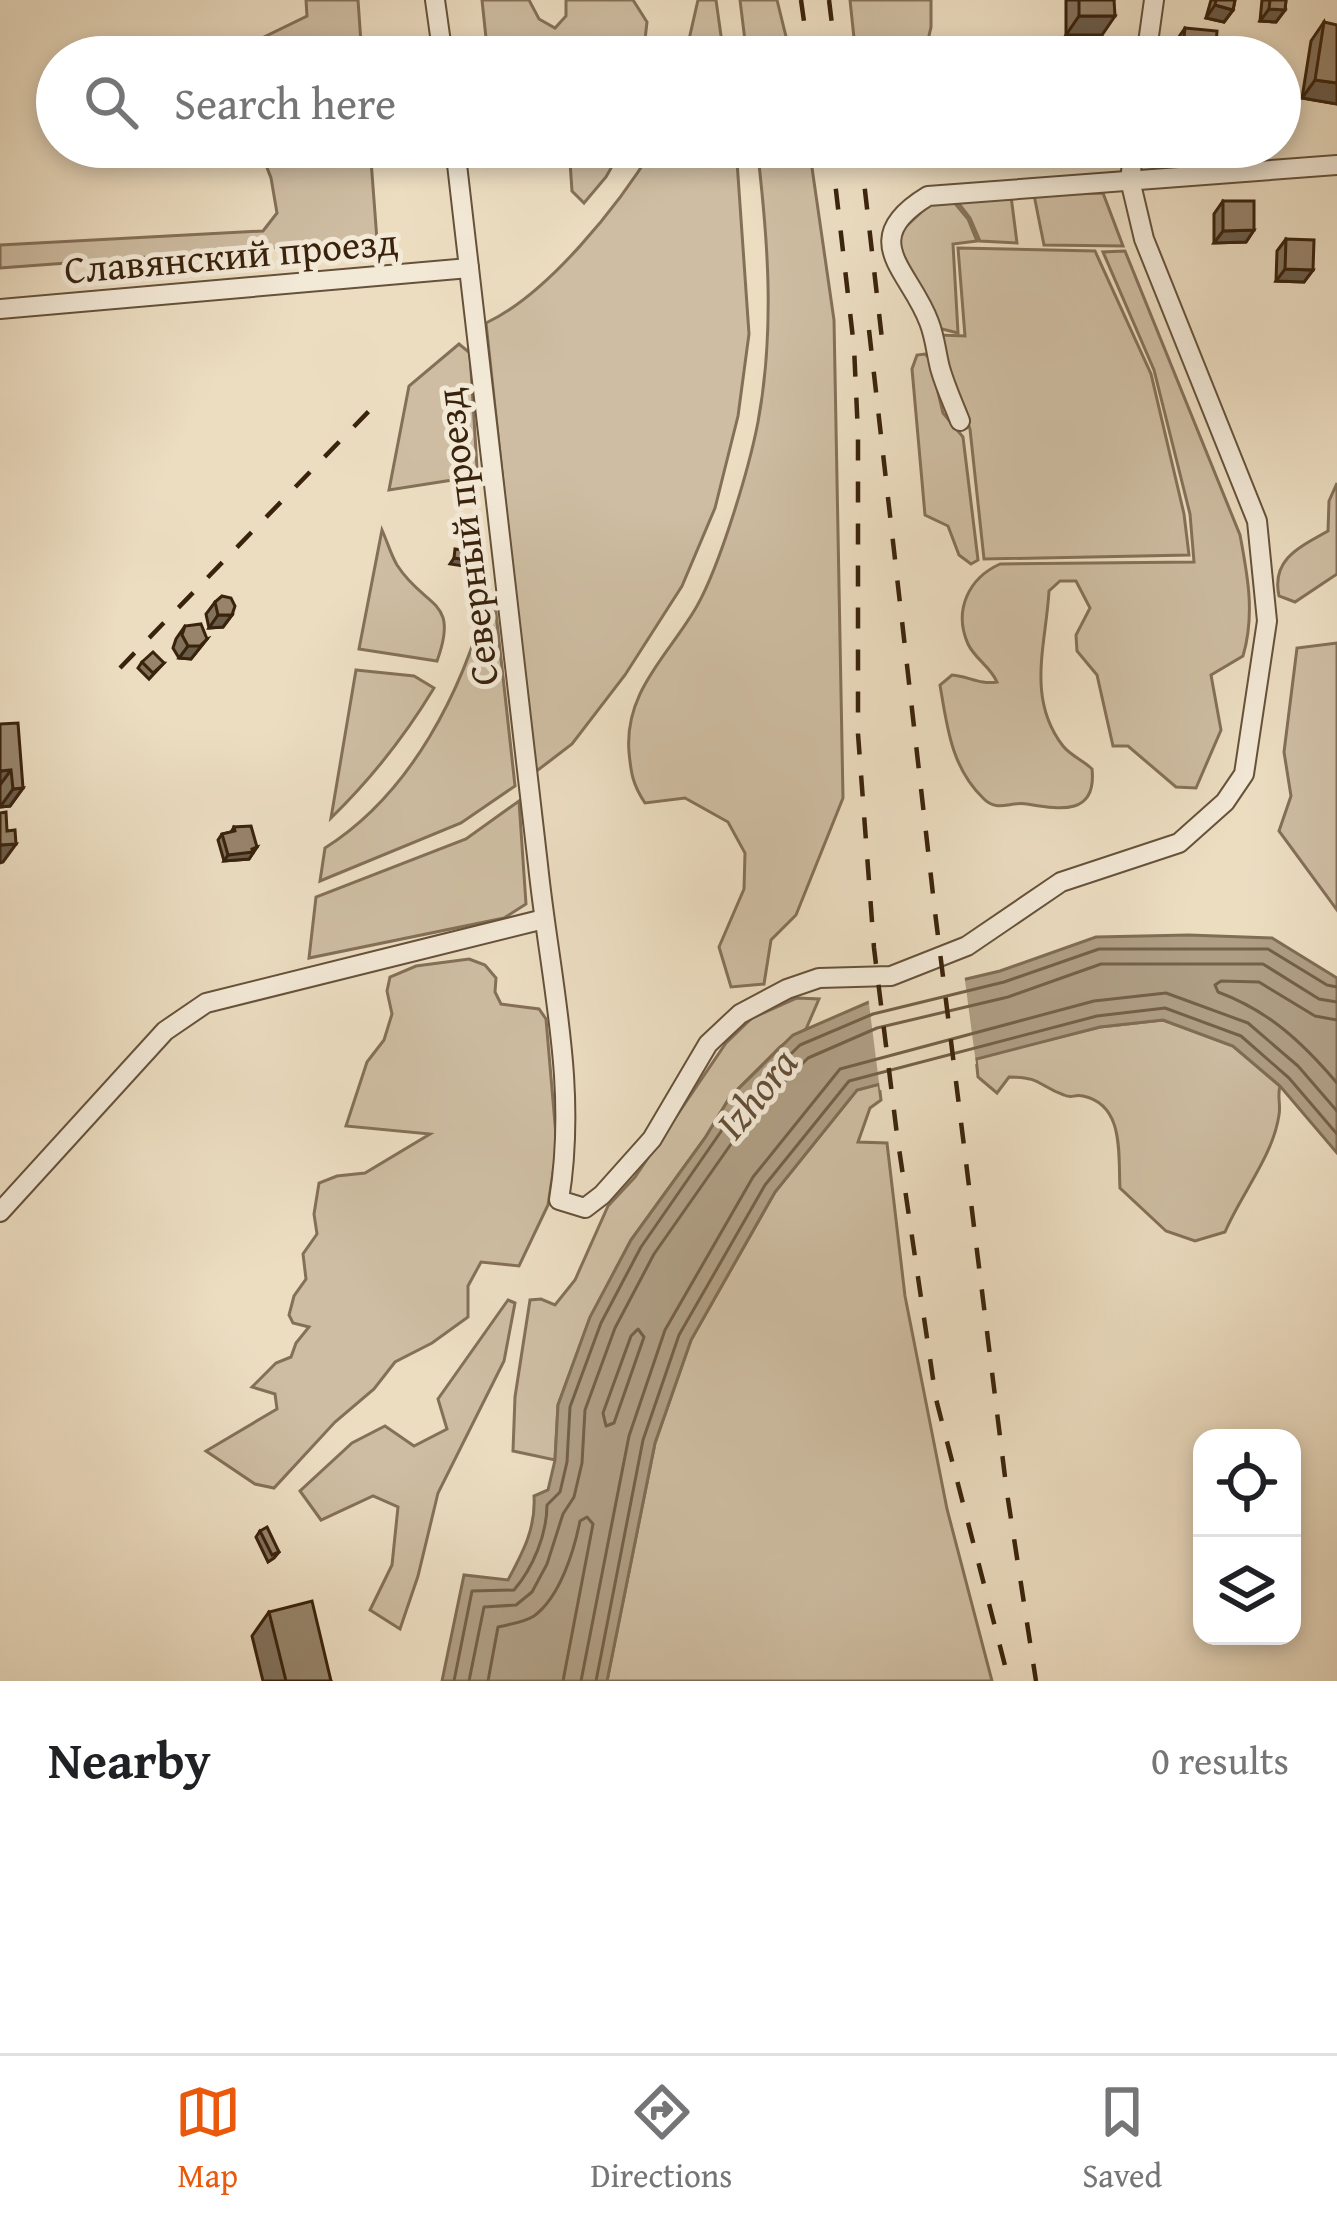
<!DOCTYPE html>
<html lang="en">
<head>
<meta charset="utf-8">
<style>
	body { margin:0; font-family:"Gentium Book Plus",serif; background:#f6f6f6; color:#202124 }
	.controls { position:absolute; right:36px; bottom:36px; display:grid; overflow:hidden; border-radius:24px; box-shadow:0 6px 18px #0003 }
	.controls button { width:108px; height:108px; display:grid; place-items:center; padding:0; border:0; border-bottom:3px solid #e0e0e0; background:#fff; color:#202124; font:60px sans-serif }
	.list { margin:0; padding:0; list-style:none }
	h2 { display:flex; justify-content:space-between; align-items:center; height:156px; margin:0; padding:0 48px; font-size:51px }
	h2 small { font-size:39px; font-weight:400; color:#757577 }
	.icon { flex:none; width:66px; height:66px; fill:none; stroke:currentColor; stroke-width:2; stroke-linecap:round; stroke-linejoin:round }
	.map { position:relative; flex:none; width:1337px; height:1681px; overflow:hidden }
	.search { position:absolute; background:#fff; box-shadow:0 6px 18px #0003; left:36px; right:36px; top:36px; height:132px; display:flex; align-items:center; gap:30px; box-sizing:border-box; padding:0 42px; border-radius:66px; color:#757577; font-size:45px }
	.sheet { height:372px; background:#fff }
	nav { display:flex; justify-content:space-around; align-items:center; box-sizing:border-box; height:168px; border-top:3px solid #e0e0e0; background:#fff; font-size:33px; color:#757577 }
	nav a { display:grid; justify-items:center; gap:6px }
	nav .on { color:#ea580c }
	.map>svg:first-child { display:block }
	.green { fill:#cebda2; stroke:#847058; stroke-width:3 }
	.water { fill:#af9e84; stroke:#806d54; stroke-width:3 }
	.pier { fill:#ecddc1 }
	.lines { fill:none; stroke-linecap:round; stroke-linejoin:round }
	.shore { stroke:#746048; stroke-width:3 }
	.street-casing { stroke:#66523a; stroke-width:22 }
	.street { stroke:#f3e9d7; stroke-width:18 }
	.rail { stroke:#3a230d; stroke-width:4.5; stroke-dasharray:21 21; stroke-linecap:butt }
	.wall { fill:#82725c; stroke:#3a230d; stroke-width:3 }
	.shaded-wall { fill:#6a5c4b; stroke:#3a230d; stroke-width:3 }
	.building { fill:#97846b; stroke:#3a230d; stroke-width:3 }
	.labels { text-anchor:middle; stroke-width:10; stroke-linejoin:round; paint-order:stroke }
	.street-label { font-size:39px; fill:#3a230d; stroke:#f3e9d7 }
	.water-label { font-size:42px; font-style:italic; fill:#634e37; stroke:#f3e9d7 }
</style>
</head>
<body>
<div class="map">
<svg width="1337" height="1681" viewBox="0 0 1337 1681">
	<rect width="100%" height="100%" fill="#ecddc1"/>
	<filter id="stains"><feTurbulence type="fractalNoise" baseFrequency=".00167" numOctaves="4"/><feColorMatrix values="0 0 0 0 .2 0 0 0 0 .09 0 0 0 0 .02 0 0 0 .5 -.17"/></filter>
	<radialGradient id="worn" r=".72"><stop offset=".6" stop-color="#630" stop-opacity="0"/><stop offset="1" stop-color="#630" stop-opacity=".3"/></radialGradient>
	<g class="green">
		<path d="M306,0H358L362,57H256L260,39L307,16Z"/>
		<path d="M482,0H529L539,19L555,28L566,16V0H633L647,22L643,57H555L550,50L533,46L519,57H488Z"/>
		<path d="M698,0H716L724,57H685Z"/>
		<path d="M740,0H777L791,57H747Z"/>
		<path d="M850,0H931V27L924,57H856Z"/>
		<path d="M259,147H370L377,240L0,268V245L263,231L277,213L271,178Z"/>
		<path d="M569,147H616L619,154L606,177L584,203L572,191Z"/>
		<path d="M654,147H736L749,334L738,416L715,508L682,586L625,675L572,744L534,773L486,323C548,294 619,205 654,147Z"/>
		<path d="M757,147H809L834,320L843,798L796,915L771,940L764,984L731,987L719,947L744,889L745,853L728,822L685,798L645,803C633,785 631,774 629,752C624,691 669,655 697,606C720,565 749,469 758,422C775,330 768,239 757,147Z"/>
		<path d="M1103,193L1123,246L1044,245L1034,195Z"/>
		<path d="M1011,196L1017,243L980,241L970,218L956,200Z"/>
		<path d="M953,201L968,219L977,241L953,244L958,333L938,328L900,255L899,233L931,203Z"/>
		<path d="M958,248L1095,251L1151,374L1184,514L1189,555L984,559L970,429L947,371L940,335L965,336Z"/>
		<path d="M1125,251L1240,535C1248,577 1255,615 1243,656L1211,675L1221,730L1196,788L1176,787L1128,746H1113L1097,675L1077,651L1076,635L1090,608L1076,581H1060L1049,591C1046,645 1026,698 1063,746C1071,756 1083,760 1092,769C1097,817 1058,809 1027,804C1010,801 997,813 983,798C951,767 947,726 940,685L952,675C968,676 980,685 997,682C990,666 975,659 968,644C953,610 969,578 1000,564L1194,562L1190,514L1154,370L1103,252Z"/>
		<path d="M459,344L470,353L477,468L465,478L389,490L409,386Z"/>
		<path d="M925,354L930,359L943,413L963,437L978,560L971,564L959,555L948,526L925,515L912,369L917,355Z"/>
		<path d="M1337,483V574L1295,602L1279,596C1271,559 1300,547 1328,531L1329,501Z"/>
		<path d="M382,530C387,541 391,555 397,565C425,609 460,598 437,661L359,649Z"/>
		<path d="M488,595H494L515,786L461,823L320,881L325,848C412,793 463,690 488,595Z"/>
		<path d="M1337,643V910L1279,831L1291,796L1284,752L1297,648Z"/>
		<path d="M356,670L414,676L434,688C405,736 371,779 331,818Z"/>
		<path d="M519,801L526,904L504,918L309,958L316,897L466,839Z"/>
		<path d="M469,959L485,965L496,978L495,992L501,1004L539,1009L546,1019L557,1147L548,1205L519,1266L481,1262L468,1286V1317L432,1343L395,1362L374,1389L335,1422L274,1488L255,1484L206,1451L277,1409L275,1394L252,1387L276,1363L291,1357L296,1343L309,1327L293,1323L289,1315L294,1296L306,1279L303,1254L317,1234L314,1214L319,1183L337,1176L365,1173L430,1134L346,1126L367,1062L384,1040L392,1014L387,991L390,977L416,966Z"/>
		<path d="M797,998L819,999L806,1029L780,1047L730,1097L705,1138L631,1240L590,1318L558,1405L555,1460L513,1451L515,1397L530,1300L541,1299L555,1305L575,1280L608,1206L635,1177L726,1043L752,1018Z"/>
		<path d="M1163,1020L1233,1046L1280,1086C1277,1096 1281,1105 1279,1115C1273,1156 1241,1194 1225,1232L1195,1241L1166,1231L1120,1188C1118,1155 1125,1105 1083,1096C1073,1094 1073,1099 1064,1095C1038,1086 1042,1077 1009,1077L997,1093L978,1077L976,1058L1100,1027Z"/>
		<path d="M879,1084L881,1100L870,1108L858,1142L887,1143L905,1296L947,1509L992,1681H607L655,1443L691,1340L775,1192L857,1090Z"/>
		<path d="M508,1300L515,1303L504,1361L438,1493L418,1576L400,1629L370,1610L392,1565L398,1507L373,1496L321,1520L300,1491L352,1443L385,1426L414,1446L447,1429L438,1399Z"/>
	</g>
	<path class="water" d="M1189,935L1272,938L1337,978V1153L1280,1086L1233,1046L1163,1020L1100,1027L857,1090L775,1192L691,1340L655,1443L607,1681H442L464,1575L508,1580C523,1552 536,1528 534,1496L548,1490L555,1460L558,1405L590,1317L631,1240L705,1138L730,1097L793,1035L869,1002L1000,971L1096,937Z"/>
	<path class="pier" d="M964,973L976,1064L880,1090L868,996Z"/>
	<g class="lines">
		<g class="shore">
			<path d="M1337,1020L1315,1016L1259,982L1221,981L1215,985L1218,992C1269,1011 1302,1042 1337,1083"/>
			<path d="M638,1329L644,1337L614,1423L606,1426L603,1413L631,1336Z"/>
			<path d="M454,1681L472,1591L514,1590C533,1568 547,1534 547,1505L560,1492L567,1462L570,1407L601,1323L641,1247L740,1104L800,1045L873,1014L1004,982L1099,949H1268L1327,985L1337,987"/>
			<path d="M469,1681L484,1607L516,1605L532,1592L547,1564L563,1514L574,1497L582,1463L585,1410L615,1328L654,1254L752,1114L808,1058L877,1028L1008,997L1101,964H1263L1319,999L1337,1002"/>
			<path d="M488,1681L498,1627C510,1624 523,1623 534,1616C560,1597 574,1551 580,1521L587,1517L593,1524L563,1681"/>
			<path d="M581,1681L629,1436L665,1330L753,1177L840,1069L1094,1001L1166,993L1248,1023L1298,1066L1337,1111"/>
			<path d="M596,1681L643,1440L679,1335L765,1185L849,1081L1097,1016L1165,1008L1241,1036L1289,1078L1337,1134"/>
		</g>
		<g class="street-casing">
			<g id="street">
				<path d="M435,0L443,57"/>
				<path d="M1146,57L1154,0"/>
				<path d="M455,147C482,386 512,625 538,865C550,980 578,1084 559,1200L585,1208L602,1195L652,1139L708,1044L740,1014L787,989L819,978L891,976L967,946L1061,882L1179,843L1225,802L1244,774L1267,621L1257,521L1144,239L1130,180L1134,147"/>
				<path d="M0,309L469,268"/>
				<path d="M960,421C953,403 945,386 940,368C936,352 935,337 929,322C910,270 855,240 928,196L1337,165"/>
				<path d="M0,1212L165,1031L206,1003L544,919"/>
			</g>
		</g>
		<use href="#street" class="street"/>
		<g class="rail">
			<path d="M801,0L809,57"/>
			<path d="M829,0L836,57"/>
			<path d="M831,147L854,347L858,434V734L874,948L897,1135L936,1399L1009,1681"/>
			<path d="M860,147L883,348"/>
			<path d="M869,330L935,912L1007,1493L1036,1681"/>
			<path d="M120,668L370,410"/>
		</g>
	</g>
	<g class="wall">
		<path d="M1066,0H1114L1102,35H1066Z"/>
		<path d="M1211,0H1235L1233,10L1224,22L1206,18Z"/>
		<path d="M1262,0H1286L1285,10L1276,22L1260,21Z"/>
		<path d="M1324,22L1337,104L1302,98L1311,41Z"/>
		<path d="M1185,28L1215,57H1174L1176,41Z"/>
		<path d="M1223,201L1254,230L1246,242L1214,243V214Z"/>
		<path d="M1286,239L1313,270L1304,282L1276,281L1277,251Z"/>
		<path d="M215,602L232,615L223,627L209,628L206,614Z"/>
		<path d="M185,626L207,639L191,659L179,658L173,648L176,639Z"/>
		<path d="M142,662L164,663L149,679L138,668Z"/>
		<path d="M0,724L23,788L10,806L0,807Z"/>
		<path d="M234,827L257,847L249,859L224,861L218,840L222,834L231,832Z"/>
		<path d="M260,1531L279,1552L274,1558L268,1562L256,1537Z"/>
		<path d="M269,1612L331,1681H263L252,1636Z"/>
	</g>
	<g class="shaded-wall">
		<path d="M1215,5L1233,10L1224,22L1206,18Z"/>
		<path d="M1269,9L1285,10L1276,22L1260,21Z"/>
		<path d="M1079,16H1115L1102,35H1066Z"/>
		<path d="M1315,80L1337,83V104L1302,98Z"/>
		<path d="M1254,230L1246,242L1214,243L1223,231Z"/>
		<path d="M1285,269L1313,270L1304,282L1276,281Z"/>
		<path d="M454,558L468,560L463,566L450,564Z"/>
		<path d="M218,615H232L223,627L209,628Z"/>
		<path d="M207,639L191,659L179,658L188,646Z"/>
		<path d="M11,770L0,785V771Z"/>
		<path d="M23,788L10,806L0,807L13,789Z"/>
		<path d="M16,844L3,862L0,863V845Z"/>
		<path d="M257,847L249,859L224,861L228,855Z"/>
	</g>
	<g class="building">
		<path d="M1079,0H1114L1115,16H1079Z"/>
		<path d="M1216,0H1235L1233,10L1215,5Z"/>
		<path d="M1270,0H1286L1285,10L1269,9Z"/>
		<path d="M1324,22L1337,25V83L1315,80Z"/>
		<path d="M1185,28L1217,31L1215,57H1192V55L1182,54Z"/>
		<path d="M1111,48V57H1069V51Z"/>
		<path d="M1223,201H1254V230L1223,231Z"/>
		<path d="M1286,239L1314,240L1313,270L1285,269Z"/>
		<path d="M455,549L469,551L468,560L454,558Z"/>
		<path d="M222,596L231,598L235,606L232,615H218L215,602Z"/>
		<path d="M201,624L207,639L200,646H188L182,635L185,626Z"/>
		<path d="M153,652L164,663L153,673L142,662Z"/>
		<path d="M18,723L23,788L13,789L11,770L0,771V724Z"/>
		<path d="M6,812L7,831L15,830L16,844L0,845V813Z"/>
		<path d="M251,826L257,847L252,849L253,852L228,855L222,834L235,831L234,827Z"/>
		<path d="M267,1527L279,1552L272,1555L260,1531Z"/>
		<path d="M312,1601L331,1681H286L269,1612Z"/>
	</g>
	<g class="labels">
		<g class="street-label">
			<text transform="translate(231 255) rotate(-5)" y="14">Славянский проезд</text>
			<text transform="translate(466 537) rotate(-97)" y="14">Северный проезд</text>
		</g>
		<g class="water-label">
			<text transform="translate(756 1093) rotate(-51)" y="15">Izhora</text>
		</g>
	</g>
	<rect width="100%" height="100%" filter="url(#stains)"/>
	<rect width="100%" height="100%" fill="url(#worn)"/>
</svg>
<div class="controls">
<button><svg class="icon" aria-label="locate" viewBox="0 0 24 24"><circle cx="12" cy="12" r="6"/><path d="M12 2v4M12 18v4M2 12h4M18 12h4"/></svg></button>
<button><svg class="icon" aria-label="layers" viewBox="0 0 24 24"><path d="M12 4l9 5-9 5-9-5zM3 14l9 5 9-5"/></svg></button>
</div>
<div class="search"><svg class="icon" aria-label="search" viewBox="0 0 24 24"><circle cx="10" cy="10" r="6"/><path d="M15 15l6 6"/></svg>Search here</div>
</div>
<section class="sheet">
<h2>Nearby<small>0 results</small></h2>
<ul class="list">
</ul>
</section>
<nav>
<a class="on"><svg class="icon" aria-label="map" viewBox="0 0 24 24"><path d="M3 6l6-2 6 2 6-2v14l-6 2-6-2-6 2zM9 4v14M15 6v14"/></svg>Map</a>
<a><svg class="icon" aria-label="directions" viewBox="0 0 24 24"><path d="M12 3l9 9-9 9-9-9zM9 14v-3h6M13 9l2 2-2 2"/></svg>Directions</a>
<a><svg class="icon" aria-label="saved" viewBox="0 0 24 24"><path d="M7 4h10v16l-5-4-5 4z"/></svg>Saved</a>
</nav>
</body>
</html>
